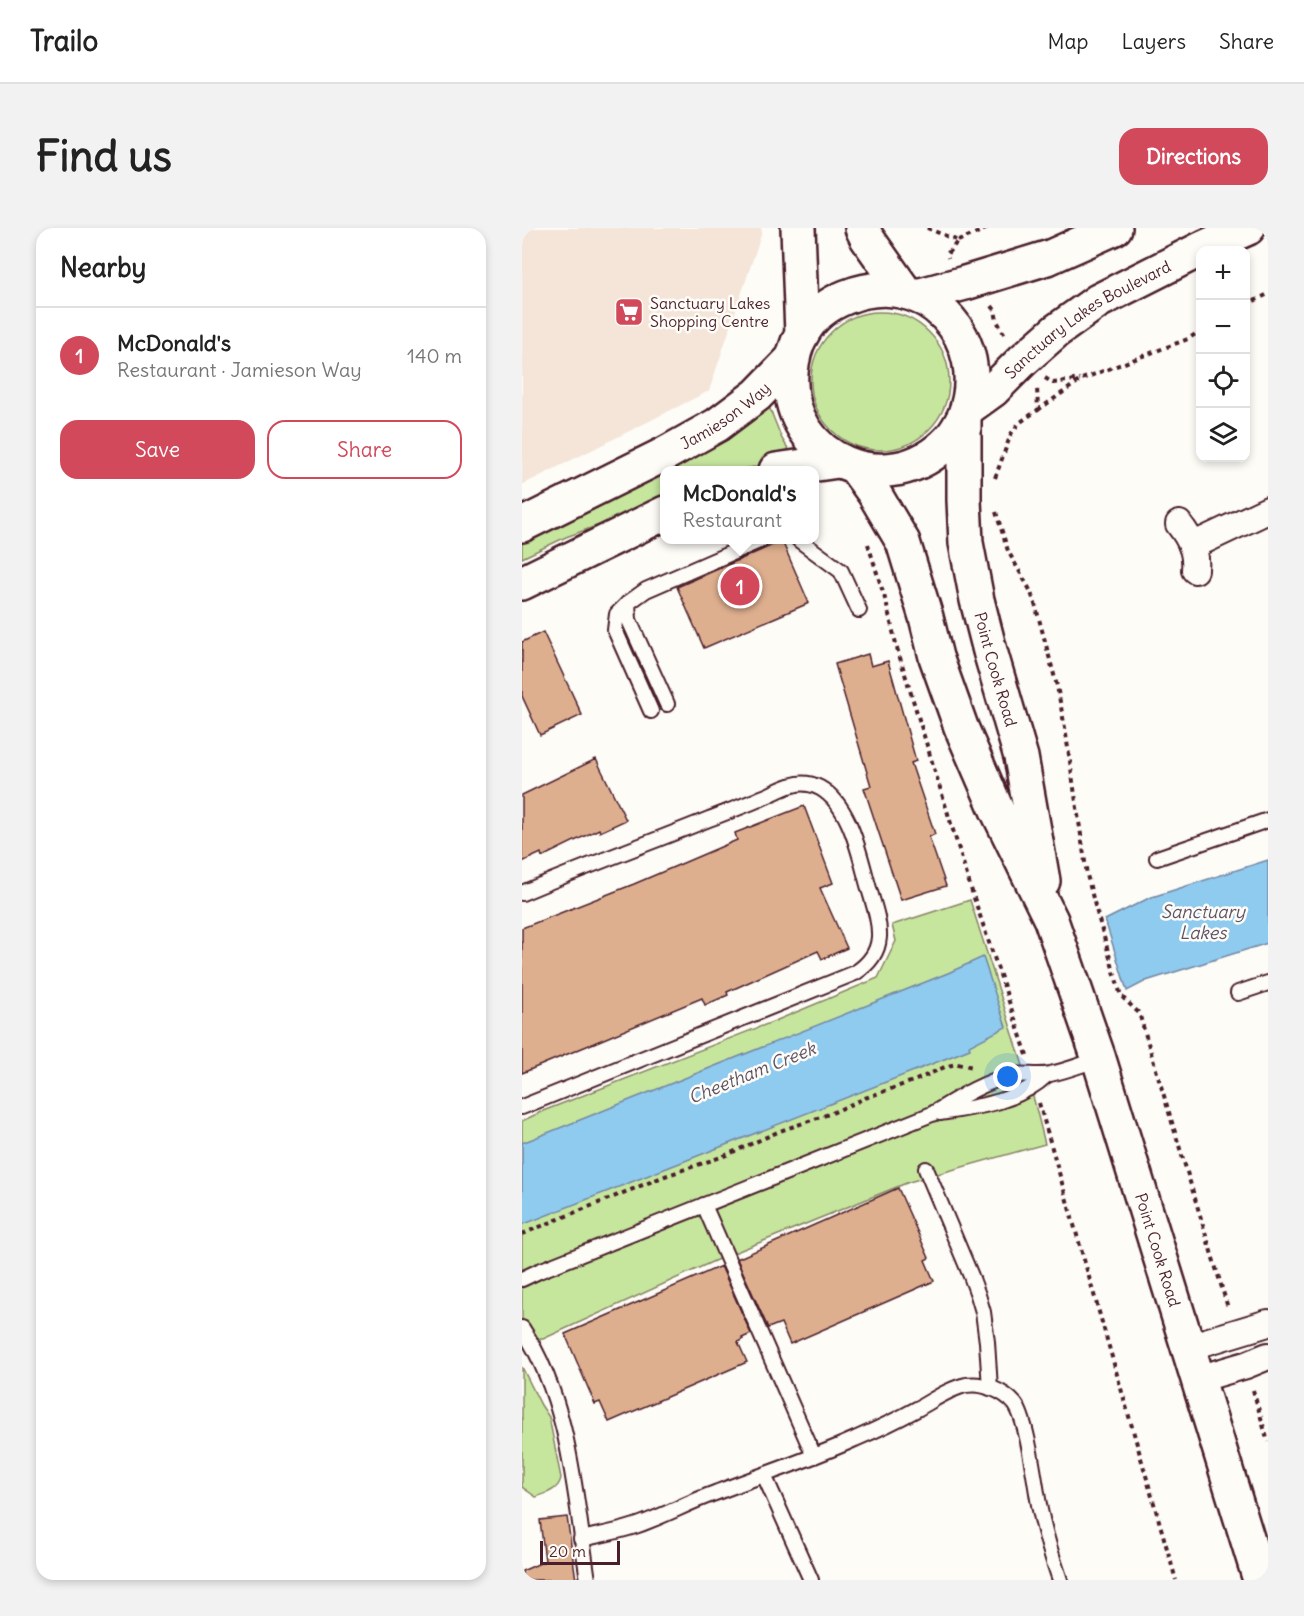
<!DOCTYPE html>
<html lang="en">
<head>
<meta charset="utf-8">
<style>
	body { margin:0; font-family:Delius,sans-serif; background:#f2f2f2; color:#222 }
	.controls { position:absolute; right:18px; top:18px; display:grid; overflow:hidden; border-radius:12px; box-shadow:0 3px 9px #0003 }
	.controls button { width:54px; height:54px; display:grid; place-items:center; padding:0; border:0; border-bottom:2px solid #e0e0e0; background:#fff; color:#222; font:30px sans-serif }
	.scale { position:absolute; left:18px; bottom:15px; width:80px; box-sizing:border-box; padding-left:6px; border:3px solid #4a1f2b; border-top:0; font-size:16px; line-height:21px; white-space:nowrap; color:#4a1f2b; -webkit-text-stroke:4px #fdfcf7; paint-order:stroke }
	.you { position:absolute; left:486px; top:849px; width:21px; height:21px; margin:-15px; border:4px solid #fff; border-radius:50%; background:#1a73e8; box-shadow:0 0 0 9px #1a73e833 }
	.badge { display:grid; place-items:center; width:39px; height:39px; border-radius:50%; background:#d1495b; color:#fff; font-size:20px; font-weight:700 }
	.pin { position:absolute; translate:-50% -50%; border:3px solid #fff; box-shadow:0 2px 6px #0006 }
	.popup { position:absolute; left:138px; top:238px; width:159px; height:78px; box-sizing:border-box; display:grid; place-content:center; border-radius:12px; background:#fff; filter:drop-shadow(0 2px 4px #0005); font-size:20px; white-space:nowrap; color:#767676 }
	.popup b { font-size:22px; color:#222 }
	.popup::after { content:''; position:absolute; left:50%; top:100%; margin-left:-12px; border:12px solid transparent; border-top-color:#fff }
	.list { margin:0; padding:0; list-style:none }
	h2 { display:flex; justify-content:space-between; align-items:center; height:78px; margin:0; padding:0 24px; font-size:26px }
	h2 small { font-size:20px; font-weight:400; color:#767676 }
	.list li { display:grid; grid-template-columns:39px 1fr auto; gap:18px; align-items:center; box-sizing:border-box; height:96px; padding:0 24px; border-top:2px solid #e0e0e0 }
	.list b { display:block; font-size:22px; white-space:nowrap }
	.list p { margin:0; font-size:20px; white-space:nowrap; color:#767676 }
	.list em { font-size:20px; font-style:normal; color:#767676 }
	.actions { display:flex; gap:12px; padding:18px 24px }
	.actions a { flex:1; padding:14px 0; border:2px solid #d1495b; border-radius:18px; text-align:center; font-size:21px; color:#d1495b }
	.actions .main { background:#d1495b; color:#fff }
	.icon { flex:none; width:33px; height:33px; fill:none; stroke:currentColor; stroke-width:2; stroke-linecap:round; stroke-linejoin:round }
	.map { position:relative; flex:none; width:746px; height:1352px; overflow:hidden; border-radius:18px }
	header { display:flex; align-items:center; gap:36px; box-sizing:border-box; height:84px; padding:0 30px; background:#fff; border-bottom:2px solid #e0e0e0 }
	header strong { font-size:28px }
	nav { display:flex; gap:33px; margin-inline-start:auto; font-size:21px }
	.intro { display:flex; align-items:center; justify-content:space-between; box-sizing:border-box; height:144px; padding:0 36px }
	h1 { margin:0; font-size:42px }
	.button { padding:15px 27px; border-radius:18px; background:#d1495b; color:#fff; font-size:21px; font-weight:700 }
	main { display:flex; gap:36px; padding:0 36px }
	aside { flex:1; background:#fff; border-radius:18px; box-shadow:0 3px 9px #0003 }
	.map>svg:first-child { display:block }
	.built { fill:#f4e5d8 }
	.green { fill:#c6e69e; stroke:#888264; stroke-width:1.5 }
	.water { fill:#8fcaef; stroke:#7386a1; stroke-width:1.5 }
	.building { fill:#deaf8f; stroke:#4a1f2b; stroke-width:1.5 }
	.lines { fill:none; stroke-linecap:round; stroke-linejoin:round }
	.service-casing { stroke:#4a1f2b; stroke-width:18 }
	.minor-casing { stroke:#4a1f2b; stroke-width:30 }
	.tertiary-casing { stroke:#4a1f2b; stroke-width:38 }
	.secondary-casing { stroke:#4a1f2b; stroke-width:38 }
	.path { stroke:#4a1f2b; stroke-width:4; stroke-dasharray:4.5 4.5; stroke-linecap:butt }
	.service { stroke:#fdfcf7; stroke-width:14 }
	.minor { stroke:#fdfcf7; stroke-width:26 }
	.tertiary { stroke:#fdfcf7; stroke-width:33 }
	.secondary { stroke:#fdfcf7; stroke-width:33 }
	.labels { text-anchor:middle; stroke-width:5; stroke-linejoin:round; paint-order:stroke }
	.poi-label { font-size:16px; fill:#4a1f2b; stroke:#fdfcf7; text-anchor:start }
	.street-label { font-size:16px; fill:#4a1f2b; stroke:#fdfcf7 }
	.water-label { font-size:18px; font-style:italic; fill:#5f5266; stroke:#fdfcf7 }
</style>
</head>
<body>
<header>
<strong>Trailo</strong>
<nav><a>Map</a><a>Layers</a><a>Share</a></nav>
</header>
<div class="intro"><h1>Find us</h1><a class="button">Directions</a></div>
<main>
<aside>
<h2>Nearby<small></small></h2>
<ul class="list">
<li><span class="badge">1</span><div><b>McDonald's</b><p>Restaurant · Jamieson Way</p></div><em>140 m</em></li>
</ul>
<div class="actions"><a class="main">Save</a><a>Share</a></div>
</aside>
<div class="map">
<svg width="746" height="1352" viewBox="0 0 746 1352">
	<rect width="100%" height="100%" fill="#fdfcf7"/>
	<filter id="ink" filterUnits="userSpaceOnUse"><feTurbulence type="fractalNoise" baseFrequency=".0167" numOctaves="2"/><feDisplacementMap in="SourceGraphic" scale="12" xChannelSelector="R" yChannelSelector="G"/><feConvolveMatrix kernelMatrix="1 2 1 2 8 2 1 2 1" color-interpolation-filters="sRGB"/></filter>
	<g filter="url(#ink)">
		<path class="built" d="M0,0H239L240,4L187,163L0,257Z"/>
		<g class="green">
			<circle cx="358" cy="153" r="69"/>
			<path d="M245,179L248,181L260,211L271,228L268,233L214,242H143V273L44,309L0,330V313L101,263Z"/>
			<path d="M448,672L512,872L523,916L387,954L192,1033L21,1111H0V893L21,883L253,793L356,750L374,713L370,697Z"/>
			<path d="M0,1139L19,1177L27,1189L39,1250C37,1262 24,1265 14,1269L0,1259Z"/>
		</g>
		<g class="water">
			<path d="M746,632V715L624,753L605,763L583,692L627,670Z"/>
			<path d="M461,729L484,799L447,818L448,821L0,997V915L426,745Z"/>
		</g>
		<g class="building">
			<path d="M260,313L287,375L182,420L155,359Z"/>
			<path d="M21,404L60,487L18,507L0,468V414Z"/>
			<path d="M346,426L349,438L366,433L394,533L389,535L413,606L407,609L424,658L379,672L342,560L349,558L313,436Z"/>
			<path d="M74,531L104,592L78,604L77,601L20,629L19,625L0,634V567Z"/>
			<path d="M282,578L311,655L298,660L325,720L300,731L296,723L205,764L206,767L183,777L180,770L0,845V700L112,656L215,612L213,605Z"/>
			<path d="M376,960L407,1030L403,1032L412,1053L268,1116L259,1095L246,1100L215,1031Z"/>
			<path d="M199,1038L229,1106L220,1110L221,1111L216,1114L225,1134L87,1194L78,1174L73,1176L43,1106Z"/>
			<path d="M45,1289L54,1352H0V1343L23,1333L18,1292Z"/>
		</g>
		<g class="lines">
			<g class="service-casing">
				<g id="service">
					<path d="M277,312L319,343L337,382"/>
					<path d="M106,375L95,386L93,402L129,483"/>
					<path d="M145,476L107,392L106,375L124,362L239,312"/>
					<path d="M635,630L746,592"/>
					<path d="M0,665C61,639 125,616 187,591C205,584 224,577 242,569C252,565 261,559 271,557C281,554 290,556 298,560C330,578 338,631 348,664C358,697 367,723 333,745L0,879"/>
					<path d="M716,765L746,755"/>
					<path d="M418,885C456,879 496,874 525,847"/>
					<path d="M404,941L449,1048L456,1067L461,1084L465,1114L468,1160"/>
					<path d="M182,977L292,1228"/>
					<path d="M0,1051L17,1043L410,886C435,871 461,854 490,847C503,845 516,849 528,846C544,843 561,836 577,831"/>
					<path d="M0,1100C48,1173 53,1267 66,1352"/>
					<path d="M242,1247L289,1352"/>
					<path d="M59,1311C77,1307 95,1304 113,1298C140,1289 165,1275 193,1265C239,1247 287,1232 333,1211C354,1202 375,1192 395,1181C410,1173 426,1161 444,1157C461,1154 482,1163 493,1176C506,1193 513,1258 518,1282C523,1306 530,1329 538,1352"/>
				</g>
			</g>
			<g class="minor-casing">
				<g id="minor">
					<path d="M657,296C668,310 675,324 673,342"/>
					<path d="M670,318L746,282"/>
					<path d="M667,1119L746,1095"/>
					<path d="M676,1151L724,1137L746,1128"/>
				</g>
			</g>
			<g class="tertiary-casing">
				<g id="tertiary">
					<path d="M395,68L443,55L528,29L593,0"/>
					<path id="s1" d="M446,180L471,162L501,132L534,103L576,73L683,19L726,0"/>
					<path d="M254,242L316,233"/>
					<path id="s2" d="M0,297L143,226L195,197L235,167L270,131"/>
					<path d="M0,355L143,285"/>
				</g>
			</g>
			<g class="secondary-casing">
				<g id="secondary">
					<path d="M276,0L280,106"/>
					<path d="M340,0L345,10L383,64"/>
					<path id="s3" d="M442,189C438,197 433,206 427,212C368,275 263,233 269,145C270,132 273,118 280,106C289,89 306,76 324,69C403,37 472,111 442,189V272L444,315L455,372L468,423L499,529L521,653"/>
					<path id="s4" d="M333,239L352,265L381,314L404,389L414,429L439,499L475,582L529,692L577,831L738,1352"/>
				</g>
			</g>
			<g class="path">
				<path d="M405,0L436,13L425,26L426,30"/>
				<path d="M0,3L5,0"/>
				<path d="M436,13L466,0"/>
				<path d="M724,77L746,66"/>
				<path d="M470,78L473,82L475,93L484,109"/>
				<path d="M523,150L531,155L558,151"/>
				<path d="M516,182L560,151L666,111L678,103"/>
				<path d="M473,250L489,206L497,195L516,182L515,159"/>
				<path d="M474,284L486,323L508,362L513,376L535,458L543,500L565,647L573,678L599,768L617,785L706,1080"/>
				<path d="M346,316L364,374L375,420L451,667L505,827"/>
				<path d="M517,875L654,1352"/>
				<path d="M0,1006L143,948L202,928L258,903L310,885L343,870L394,852L425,838L435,836L452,839"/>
				<path d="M731,1162L746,1214"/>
			</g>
			<use href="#service" class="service"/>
			<use href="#minor" class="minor"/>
			<use href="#tertiary" class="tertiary"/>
			<use href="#secondary" class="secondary"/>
		</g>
	</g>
	<defs>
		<g id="supermarket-square" transform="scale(1.5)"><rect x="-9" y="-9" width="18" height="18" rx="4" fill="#d1495b" stroke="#fdfcf7"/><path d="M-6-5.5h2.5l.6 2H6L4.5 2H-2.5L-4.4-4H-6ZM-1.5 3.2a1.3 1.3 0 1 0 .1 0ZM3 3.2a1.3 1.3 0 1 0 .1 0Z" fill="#fff"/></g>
	</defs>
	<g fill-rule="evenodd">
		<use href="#supermarket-square" x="107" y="84"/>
	</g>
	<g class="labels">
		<g class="poi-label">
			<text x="128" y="81">Sanctuary Lakes<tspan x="128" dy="18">Shopping Centre</tspan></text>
		</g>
		<g class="street-label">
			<text dy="6" stroke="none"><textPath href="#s1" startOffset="150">Sanctuary Lakes Boulevard</textPath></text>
			<text dy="6" stroke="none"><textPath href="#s2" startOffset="231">Jamieson Way</textPath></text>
			<text dy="6" stroke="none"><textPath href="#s3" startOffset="825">Point Cook Road</textPath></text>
			<text dy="6" stroke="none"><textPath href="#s4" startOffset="843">Point Cook Road</textPath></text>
		</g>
		<g class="water-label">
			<text x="681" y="690">Sanctuary<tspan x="681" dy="21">Lakes</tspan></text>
			<text transform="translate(230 845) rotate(-22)" y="6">Cheetham Creek</text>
		</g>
	</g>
</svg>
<div class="controls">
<button>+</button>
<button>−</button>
<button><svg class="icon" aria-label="locate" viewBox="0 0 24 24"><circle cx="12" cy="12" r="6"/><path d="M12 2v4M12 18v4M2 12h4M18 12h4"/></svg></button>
<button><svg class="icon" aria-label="layers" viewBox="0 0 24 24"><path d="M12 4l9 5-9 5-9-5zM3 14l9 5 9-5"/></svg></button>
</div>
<div class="scale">20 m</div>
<div class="you"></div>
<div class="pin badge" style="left:218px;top:358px">1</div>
<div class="popup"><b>McDonald's</b>Restaurant</div>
</div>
</main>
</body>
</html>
